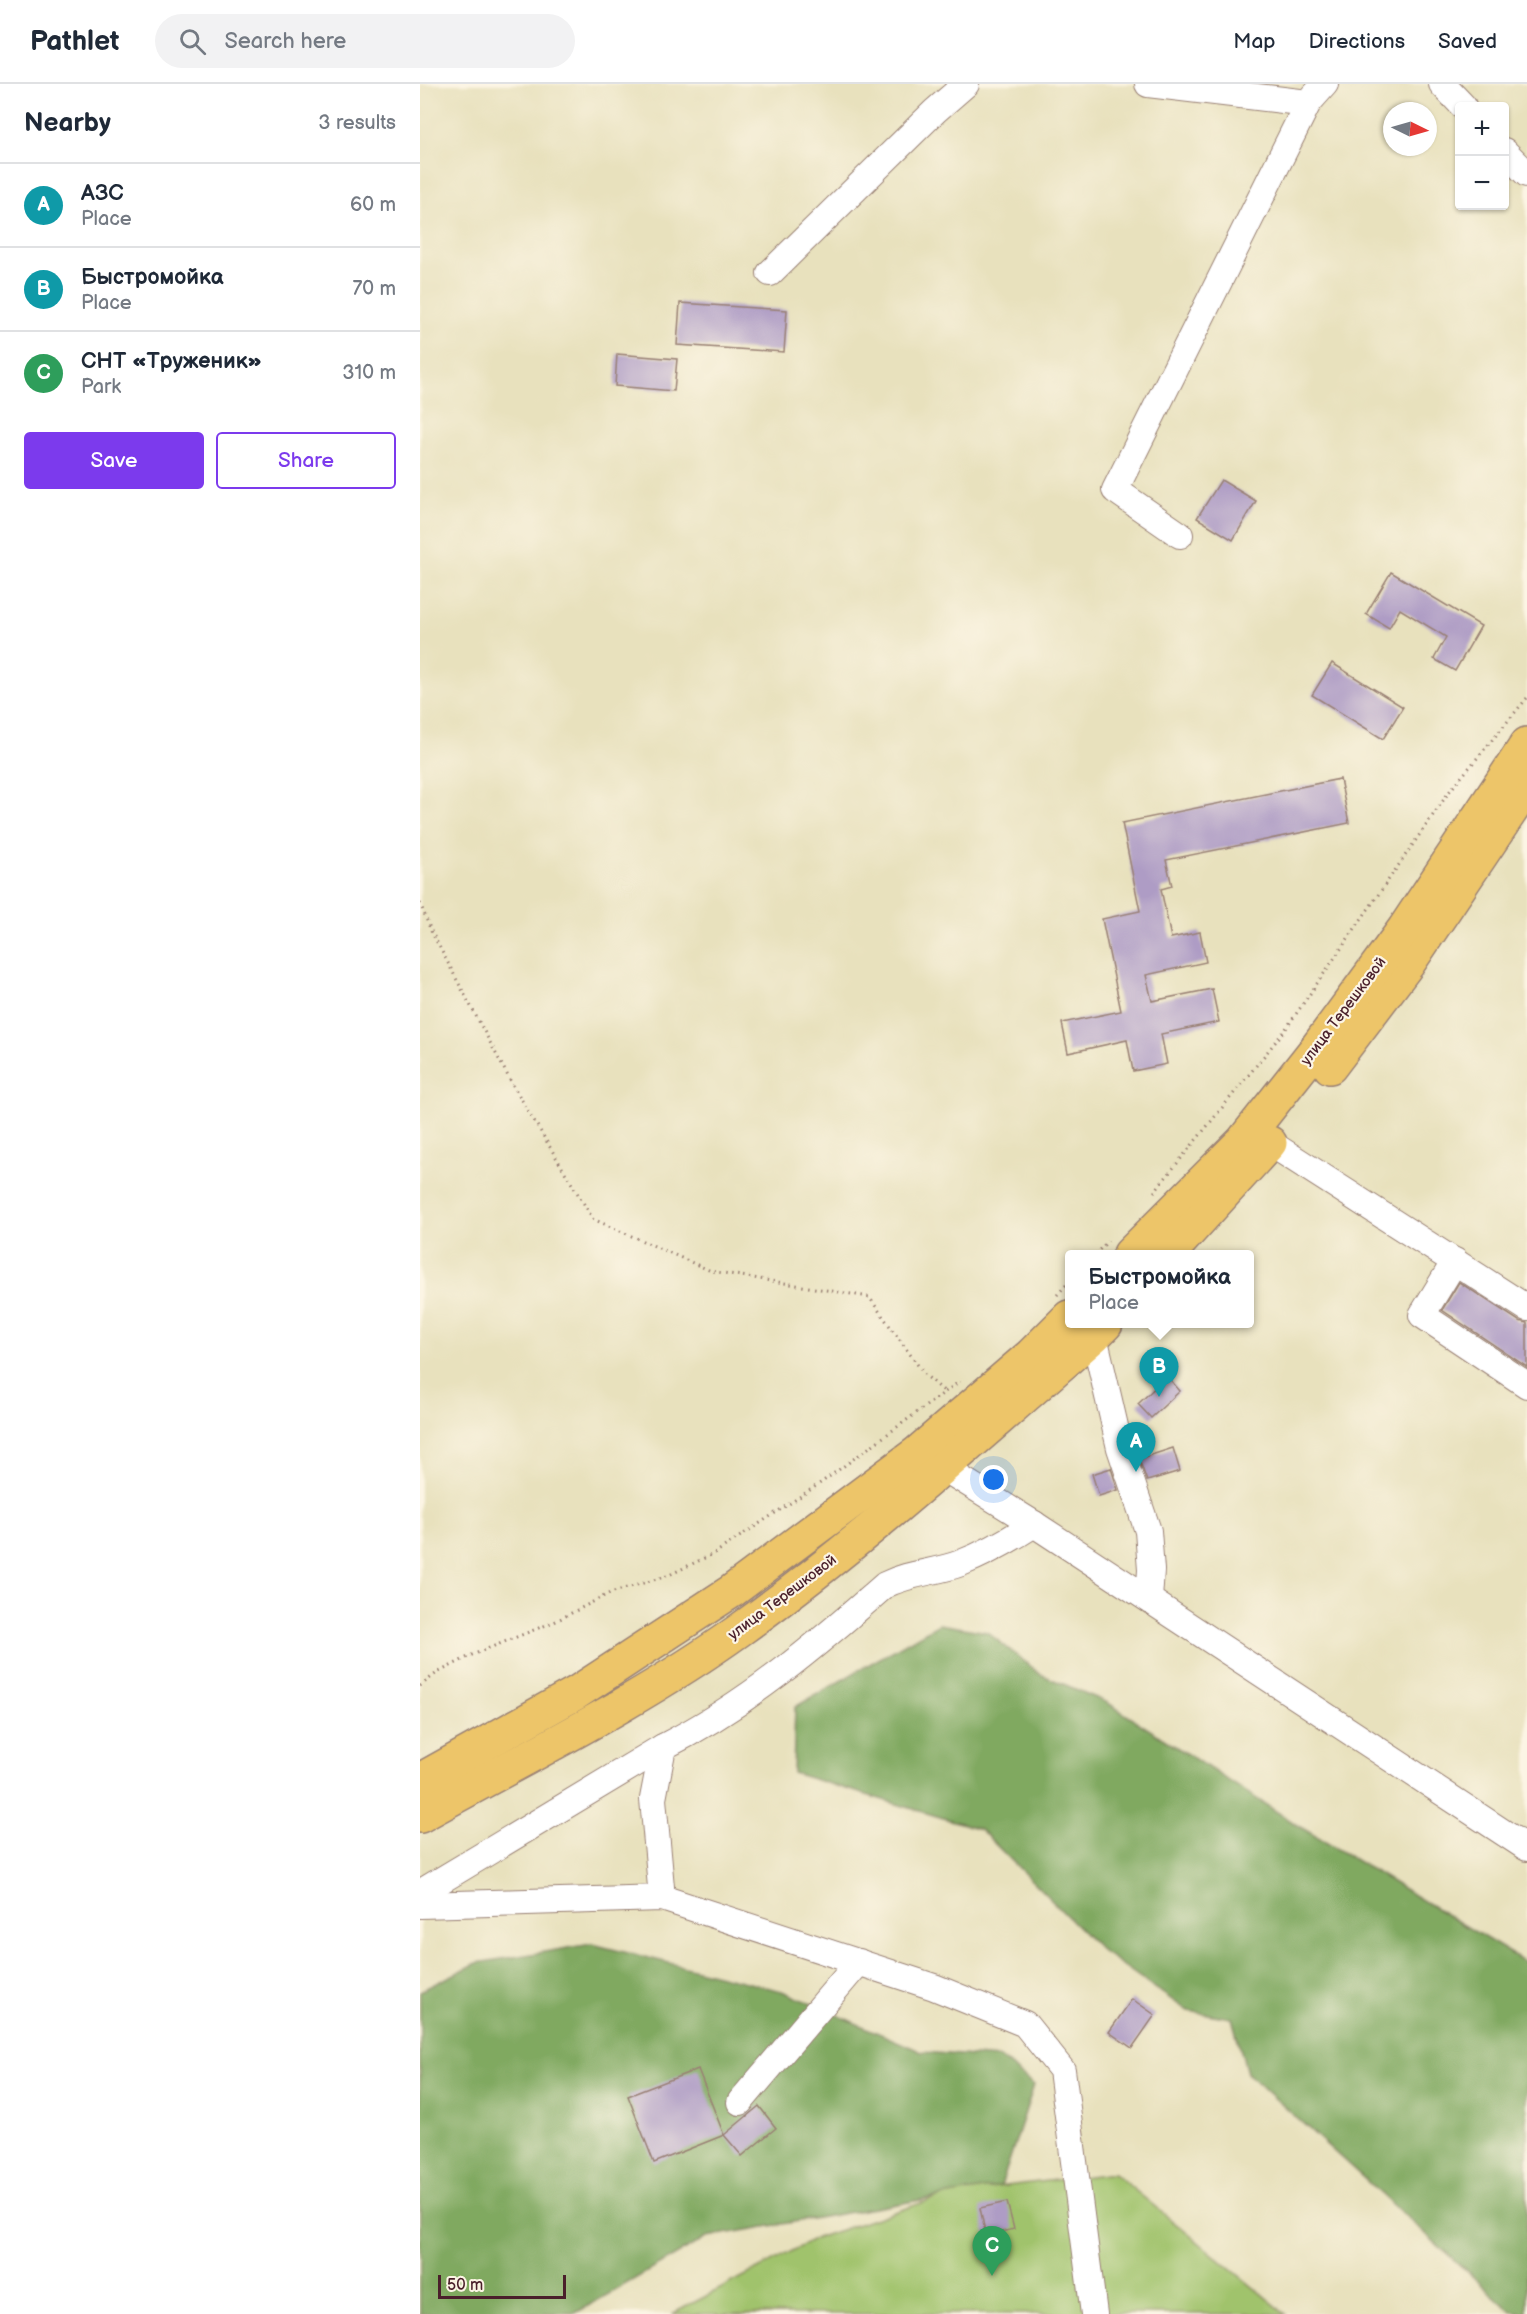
<!DOCTYPE html>
<html lang="en">
<head>
<meta charset="utf-8">
<style>
	body { margin:0; font-family:"Balsamiq Sans",sans-serif; background:#f2f2f3; color:#1f2937 }
	.controls { position:absolute; right:18px; top:18px; display:grid; overflow:hidden; border-radius:6px; box-shadow:0 2px 4px #0004 }
	.controls button { width:54px; height:54px; display:grid; place-items:center; padding:0; border:0; border-bottom:2px solid #e0e1e3; background:#fff; color:#1f2937; font:30px sans-serif }
	.compass { position:absolute; left:963px; top:18px; width:54px; height:54px; border-radius:50%; background:#fff; box-shadow:0 2px 4px #0004; rotate:95deg }
	.scale { position:absolute; left:18px; bottom:15px; width:128px; box-sizing:border-box; padding-left:6px; border:3px solid #4a1f2b; border-top:0; font-size:16px; line-height:21px; white-space:nowrap; color:#4a1f2b; -webkit-text-stroke:4px #fcf5e5; paint-order:stroke }
	.you { position:absolute; left:574px; top:1396px; width:21px; height:21px; margin:-15px; border:4px solid #fff; border-radius:50%; background:#1a73e8; box-shadow:0 0 0 9px #1a73e833 }
	.badge { display:grid; place-items:center; width:39px; height:39px; border-radius:50%; background:#7c3aed; color:#fff; font-size:20px; font-weight:700 }
	.pin { position:absolute; translate:-50% -50px; filter:drop-shadow(0 2px 3px #0008) }
	.pin::after { content:''; position:absolute; top:32px; width:21px; height:18px; background:inherit; clip-path:polygon(0 0,100% 0,50% 100%) }
	.popup { position:absolute; left:645px; top:1166px; width:189px; height:78px; box-sizing:border-box; display:grid; place-content:center; border-radius:6px; background:#fff; filter:drop-shadow(0 2px 4px #0005); font-size:20px; white-space:nowrap; color:#747a83 }
	.popup b { font-size:22px; color:#1f2937 }
	.popup::after { content:''; position:absolute; left:50%; top:100%; margin-left:-12px; border:12px solid transparent; border-top-color:#fff }
	.list { margin:0; padding:0; list-style:none }
	h2 { display:flex; justify-content:space-between; align-items:center; height:78px; margin:0; padding:0 24px; font-size:26px }
	h2 small { font-size:20px; font-weight:400; color:#747a83 }
	.list li { display:grid; grid-template-columns:39px 1fr auto; gap:18px; align-items:center; box-sizing:border-box; height:84px; padding:0 24px; border-top:2px solid #e0e1e3 }
	.list b { display:block; font-size:22px; white-space:nowrap }
	.list p { margin:0; font-size:20px; white-space:nowrap; color:#747a83 }
	.list em { font-size:20px; font-style:normal; color:#747a83 }
	.actions { display:flex; gap:12px; padding:18px 24px }
	.actions a { flex:1; padding:14px 0; border:2px solid #7c3aed; border-radius:6px; text-align:center; font-size:21px; color:#7c3aed }
	.actions .main { background:#7c3aed; color:#fff }
	.icon { flex:none; width:33px; height:33px; fill:none; stroke:currentColor; stroke-width:2; stroke-linecap:round; stroke-linejoin:round }
	.map { position:relative; flex:none; width:1107px; height:2230px; overflow:hidden }
	header { display:flex; align-items:center; gap:36px; box-sizing:border-box; height:84px; padding:0 30px; background:#fff; border-bottom:2px solid #e0e1e3 }
	header strong { font-size:28px }
	nav { display:flex; gap:33px; margin-inline-start:auto; font-size:21px }
	.search { width:420px; height:54px; background:#f2f2f3; display:flex; align-items:center; gap:15px; box-sizing:border-box; padding:0 21px; border-radius:33px; color:#747a83; font-size:22px }
	main { display:flex }
	aside { flex:1; background:#fff }
	.map>svg:first-child { display:block }
	.green { fill:#a0c36c; stroke:#75714c; stroke-width:1.5 }
	.forest { fill:#80a960; stroke:#656446; stroke-width:1.5 }
	.building { fill:#ae9cc5 }
	.lines { fill:none; stroke-linecap:round; stroke-linejoin:round }
	.minor-casing { stroke:#998074; stroke-width:28 }
	.major-casing { stroke:#998074; stroke-width:36 }
	.path { stroke:#998074; stroke-width:3; stroke-dasharray:1.5 4.5; stroke-linecap:butt }
	.minor { stroke:#fff; stroke-width:26 }
	.major { stroke:#edc569; stroke-width:33 }
	.labels { text-anchor:middle; stroke-width:4.5; stroke-linejoin:round; paint-order:stroke }
	.street-label { font-size:15px; fill:#4a1f2b; stroke:#fcf5e5 }
</style>
</head>
<body>
<header>
<strong>Pathlet</strong>
<div class="search"><svg class="icon" aria-label="search" viewBox="0 0 24 24"><circle cx="10" cy="10" r="6"/><path d="M15 15l6 6"/></svg>Search here</div>
<nav><a>Map</a><a>Directions</a><a>Saved</a></nav>
</header>
<main>
<aside>
<h2>Nearby<small>3 results</small></h2>
<ul class="list">
<li><span class="badge" style="background:#0f9aa8">A</span><div><b>АЗС</b><p>Place</p></div><em>60 m</em></li>
<li><span class="badge" style="background:#0f9aa8">B</span><div><b>Быстромойка</b><p>Place</p></div><em>70 m</em></li>
<li><span class="badge" style="background:#2e9e5b">C</span><div><b>СНТ «Труженик»</b><p>Park</p></div><em>310 m</em></li>
</ul>
<div class="actions"><a class="main">Save</a><a>Share</a></div>
</aside>
<div class="map">
<svg width="1107" height="2230" viewBox="0 0 1107 2230">
	<rect width="100%" height="100%" fill="#fcf5e5"/>
	<filter id="ink" filterUnits="userSpaceOnUse"><feTurbulence type="fractalNoise" baseFrequency=".0167" numOctaves="2"/><feDisplacementMap in="SourceGraphic" scale="12" xChannelSelector="R" yChannelSelector="G"/><feConvolveMatrix kernelMatrix="1 2 1 2 8 2 1 2 1" color-interpolation-filters="sRGB"/></filter>
	<filter id="wash" filterUnits="userSpaceOnUse"><feTurbulence type="fractalNoise" baseFrequency=".008" numOctaves="4" result="noise"/><feDisplacementMap in="SourceGraphic" scale="24" xChannelSelector="R" yChannelSelector="G"/><feGaussianBlur stdDeviation="1.35" result="paint"/><feColorMatrix in="noise" values="0 0 0 0 0 0 0 0 0 0 0 0 0 0 0 0 0 1.4 0 .05"/><feComposite in="paint" operator="in"/></filter>
	<g filter="url(#wash)">
		<rect width="100%" height="100%" fill="#e8e1bd"/>
		<path class="green" d="M694,2089L866,2230H252L397,2154L534,2108Z"/>
		<g class="forest">
			<path d="M519,1540L567,1548L620,1590L688,1619L882,1744L1107,1879V2230L1092,2228L827,1989L812,1934L768,1927L682,1867L560,1745L373,1689L375,1623Z"/>
			<path d="M172,1860L362,1907L502,1968L580,1974L614,2001L581,2102L287,2153L154,2230H0V1907L57,1879Z"/>
		</g>
		<g id="blocks">
			<g class="building">
				<path d="M260,219L367,226L364,268L257,261Z"/>
				<path d="M197,270L257,275L254,307L195,302Z"/>
				<path d="M801,396L836,417L813,456L777,434Z"/>
				<path d="M971,488L1061,542L1035,587L1014,575L1026,553L980,525L969,544L946,530Z"/>
				<path d="M912,579L983,623L963,655L892,611Z"/>
				<path d="M920,695L929,739L746,776L752,802L741,805L751,854L780,848L786,878L726,891L732,917L792,905L799,938L741,950L747,980L713,987L707,956L648,969L642,939L701,927L682,835L720,827L702,739Z"/>
				<path d="M1039,1198L1099,1237L1107,1239V1283L1022,1226Z"/>
				<path d="M747,1292L760,1307L731,1334L718,1320Z"/>
				<path d="M753,1364L760,1387L727,1397L719,1375Z"/>
				<path d="M691,1384L698,1406L679,1412L672,1390Z"/>
				<path d="M712,1915L735,1931L712,1964L689,1948Z"/>
				<path d="M278,1985L304,2051L234,2079L208,2012Z"/>
				<path d="M339,2022L356,2044L322,2072L304,2051Z"/>
				<path d="M587,2118L594,2145L566,2152L560,2124Z"/>
			</g>
		</g>
	</g>
	<g filter="url(#ink)">
		<use href="#blocks" fill-opacity="0" stroke="#998074" stroke-width="1.5"/>
		<g class="lines">
			<g class="minor-casing">
				<g id="minor">
					<path d="M728,0L888,19"/>
					<path d="M1022,0L1043,22"/>
					<path d="M1084,67L1107,90"/>
					<path d="M350,189L515,27L546,0"/>
					<path d="M760,451L695,406L888,19L905,0"/>
					<path d="M850,1059L1107,1224"/>
					<path d="M1035,1177L1002,1231L1107,1301"/>
					<path d="M674,1252L700,1364L728,1447L731,1486L729,1515"/>
					<path d="M509,1375L614,1440L1107,1764"/>
					<path d="M0,1809L243,1663"/>
					<path d="M242,1814L233,1715L243,1663C326,1621 396,1562 465,1501C491,1488 515,1489 541,1479C567,1469 591,1455 614,1440"/>
					<path d="M0,1821L242,1814L514,1903L605,1940L642,1986L674,2230"/>
					<path d="M320,2018L439,1878"/>
				</g>
			</g>
			<g class="major-casing">
				<g id="major">
					<path d="M910,983L988,880L1107,703"/>
					<path d="M710,1170L823,1057L895,966L984,845L1107,660"/>
					<path d="M749,1170L850,1059"/>
					<path d="M0,1696L156,1609L312,1507L497,1369L611,1271L649,1233"/>
					<path d="M0,1732C108,1672 221,1617 321,1545C445,1456 559,1352 674,1252L686,1240"/>
				</g>
			</g>
			<g class="path">
				<path d="M0,819L11,847L91,998L173,1135L291,1187L449,1213L505,1291L525,1308"/>
				<path d="M734,1108L865,946L1029,708L1107,614"/>
				<path d="M675,1170L688,1157"/>
				<path d="M637,1211L649,1198"/>
				<path d="M0,1602L17,1589L52,1571L136,1537L190,1509L247,1492L295,1469L402,1398L540,1297"/>
			</g>
			<use href="#minor" class="minor"/>
			<use href="#major" class="major"/>
		</g>
	</g>
	<g class="labels">
		<g class="street-label">
			<text transform="translate(923 927) rotate(-53)" y="5">улица Терешковой</text>
			<text transform="translate(362 1513) rotate(-37)" y="5">улица Терешковой</text>
		</g>
	</g>
</svg>
<div class="controls">
<button>+</button>
<button>−</button>
</div>
<svg class="compass" viewBox="-18 -18 36 36"><path d="M0-13l5 13h-10z" fill="#e53935"/><path d="M0 13l5-13h-10z" fill="#747a83"/></svg>
<div class="scale">50 m</div>
<div class="you"></div>
<div class="pin badge" style="left:716px;top:1388px;background:#0f9aa8">A</div>
<div class="pin badge" style="left:739px;top:1313px;background:#0f9aa8">B</div>
<div class="popup"><b>Быстромойка</b>Place</div>
<div class="pin badge" style="left:572px;top:2192px;background:#2e9e5b">C</div>
</div>
</main>
</body>
</html>
